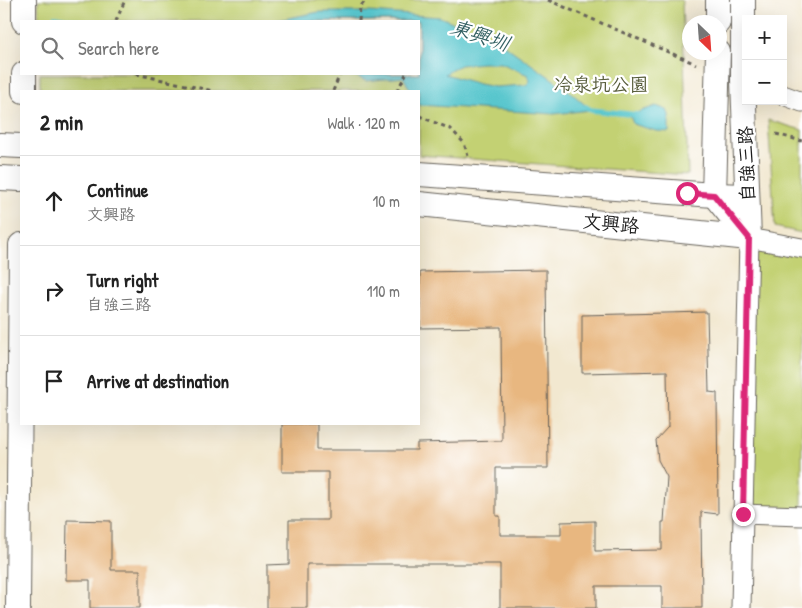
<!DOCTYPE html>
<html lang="en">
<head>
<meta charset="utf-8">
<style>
	body { margin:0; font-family:"Patrick Hand","LXGW WenKai TC",sans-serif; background:#f6f6f6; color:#222 }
	.controls { position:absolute; right:15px; top:15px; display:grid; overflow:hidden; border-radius:0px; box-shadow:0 5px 20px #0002 }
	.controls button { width:45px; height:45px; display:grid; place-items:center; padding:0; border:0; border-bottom:1px solid #e0e0e0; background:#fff; color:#222; font:25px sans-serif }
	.compass { position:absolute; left:682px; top:15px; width:45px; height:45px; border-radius:50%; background:#fff; box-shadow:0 5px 20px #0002; rotate:155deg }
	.stop { position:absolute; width:15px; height:15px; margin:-11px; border:4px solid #db2777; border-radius:50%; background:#fff }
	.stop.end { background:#db2777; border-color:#fff; box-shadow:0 1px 5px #0008 }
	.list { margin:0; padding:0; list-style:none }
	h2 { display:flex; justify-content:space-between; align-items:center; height:65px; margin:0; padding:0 20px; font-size:21px }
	h2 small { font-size:16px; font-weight:400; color:#767676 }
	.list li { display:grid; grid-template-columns:32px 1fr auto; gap:15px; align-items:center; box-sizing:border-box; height:90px; padding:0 20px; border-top:1px solid #e0e0e0 }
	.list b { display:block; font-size:19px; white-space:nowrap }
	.list p { margin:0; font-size:16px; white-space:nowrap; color:#767676 }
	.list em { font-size:16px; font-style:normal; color:#767676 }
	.icon { flex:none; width:28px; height:28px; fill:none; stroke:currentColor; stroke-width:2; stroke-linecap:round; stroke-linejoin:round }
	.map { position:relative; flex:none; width:802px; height:608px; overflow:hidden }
	.search { position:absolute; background:#fff; box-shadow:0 5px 20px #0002; left:20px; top:20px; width:400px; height:55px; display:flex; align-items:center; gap:12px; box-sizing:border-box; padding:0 18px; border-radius:0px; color:#767676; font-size:19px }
	.panel { position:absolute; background:#fff; box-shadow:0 5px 20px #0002; left:20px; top:90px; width:400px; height:335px; border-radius:0px }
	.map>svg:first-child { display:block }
	.green { fill:#c3d173; stroke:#707648 }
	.water { fill:#58c6cd; stroke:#3a7174; fill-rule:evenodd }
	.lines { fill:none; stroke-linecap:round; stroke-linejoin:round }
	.stream { stroke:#58c6cd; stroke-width:5.5 }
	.building { fill:#e8b780 }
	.minor-casing { stroke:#67635b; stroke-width:21 }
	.tertiary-casing { stroke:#67635b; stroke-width:26 }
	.path { stroke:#67635b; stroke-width:3; stroke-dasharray:4 4; stroke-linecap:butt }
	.minor { stroke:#fff; stroke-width:19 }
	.tertiary { stroke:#fff; stroke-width:24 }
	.route { stroke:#db2777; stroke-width:6 }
	.labels { text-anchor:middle; stroke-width:4.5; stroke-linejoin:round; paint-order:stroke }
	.park-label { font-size:19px; fill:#565b3a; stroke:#fff }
	.street-label { font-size:19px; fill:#1c1c1c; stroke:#fff }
	.water-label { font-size:20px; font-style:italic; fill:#346063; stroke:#fff }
</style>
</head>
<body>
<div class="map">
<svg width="802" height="608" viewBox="0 0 802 608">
	<rect width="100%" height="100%" fill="#fff"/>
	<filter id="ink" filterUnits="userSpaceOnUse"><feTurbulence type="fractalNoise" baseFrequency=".02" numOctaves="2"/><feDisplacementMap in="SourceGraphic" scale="10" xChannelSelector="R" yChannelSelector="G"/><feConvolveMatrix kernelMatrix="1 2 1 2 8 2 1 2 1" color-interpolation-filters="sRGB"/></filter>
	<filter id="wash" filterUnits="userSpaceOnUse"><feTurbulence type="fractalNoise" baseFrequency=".0096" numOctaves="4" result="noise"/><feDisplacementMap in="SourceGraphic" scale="20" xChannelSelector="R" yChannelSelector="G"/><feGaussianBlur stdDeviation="1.12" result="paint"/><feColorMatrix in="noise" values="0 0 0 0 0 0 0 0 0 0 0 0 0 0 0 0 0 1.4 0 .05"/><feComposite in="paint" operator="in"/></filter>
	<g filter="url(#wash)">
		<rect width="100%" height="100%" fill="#f2e8d0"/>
		<g class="green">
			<path d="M38,0H682L688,175L419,155V91H40V74H419V21H39Z"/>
			<path d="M768,120L802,130V233L775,227Z"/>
			<path d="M749,238L802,248V516L743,514Z"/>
		</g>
		<g class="water">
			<path d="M319,12H369L440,17L497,40L568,90L591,110L554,114L419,105V91H411L403,77L366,81L351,74H419V21H273ZM483,63H501L528,75L530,81L526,85L495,87L479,84L445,74L460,65Z"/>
			<path d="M656,106L667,110L669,115V132L656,131L633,124L630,115Z"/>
		</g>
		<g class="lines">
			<g class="stream">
				<path d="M55,17L77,21"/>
				<path d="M586,107L591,110L638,115"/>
			</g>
		</g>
		<g id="blocks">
			<g class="building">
				<path d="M546,270L548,468H496V516H500V535H561V522L595,521V551L662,550V522H664L667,477L658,460L656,440L668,427L667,371L582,373V315L707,312L709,392L717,393L718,514L701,512L702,608H662V586H596V608H500V564H307V608H267V565L289,564V520H328V472H282V424H317V450H417V443L502,441L501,327L420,328V272Z"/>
				<path d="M67,520L111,521V570H140V608H90V580H66Z"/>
			</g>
		</g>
	</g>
	<g filter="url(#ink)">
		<use href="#blocks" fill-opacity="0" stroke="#67635b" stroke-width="1"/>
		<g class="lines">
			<g class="minor-casing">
				<g id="minor">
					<path d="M783,95L802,102"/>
					<path d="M743,514L802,516"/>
					<path d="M741,608L749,238L802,248"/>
				</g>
			</g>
			<g class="tertiary-casing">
				<g id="tertiary">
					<path d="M24,0V21"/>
					<path d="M743,0V80L749,238"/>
					<path d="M718,22V0"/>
					<path d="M718,52L714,195L749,238"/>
					<path d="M24,74V91"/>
					<path d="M0,145L21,146"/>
					<path d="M419,174L714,195L747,196"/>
					<path d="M0,178L21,179"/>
					<path d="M419,204L749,238"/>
					<path d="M18,608L21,245"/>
				</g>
			</g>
			<g class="path">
				<path d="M548,0L696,64"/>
				<path d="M116,21L125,0"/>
				<path d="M359,21L360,7L366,0"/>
				<path d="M136,74L213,91"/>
				<path d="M333,91L340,74"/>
				<path d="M397,91L406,74"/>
				<path d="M419,116L451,129L464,143L468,156"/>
				<path d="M776,134L802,141"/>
			</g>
			<use href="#minor" class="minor"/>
			<use href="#tertiary" class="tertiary"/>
		</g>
	</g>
	<g class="lines" filter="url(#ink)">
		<path class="route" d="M687,193L714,195L749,238L743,514"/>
	</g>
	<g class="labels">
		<g class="park-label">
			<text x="601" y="91">冷泉坑公園</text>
		</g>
		<g class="street-label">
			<text transform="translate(746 164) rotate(-92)" y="7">自強三路</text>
			<text transform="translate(611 223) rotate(6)" y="7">文興路</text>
		</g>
		<g class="water-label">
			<text transform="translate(480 35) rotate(18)" y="7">東興圳</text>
		</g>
	</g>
</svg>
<div class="controls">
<button>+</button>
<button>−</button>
</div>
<svg class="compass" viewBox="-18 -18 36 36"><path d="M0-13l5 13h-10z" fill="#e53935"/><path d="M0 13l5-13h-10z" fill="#767676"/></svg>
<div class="stop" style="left:687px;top:193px"></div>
<div class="stop end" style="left:743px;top:514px"></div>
<div class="search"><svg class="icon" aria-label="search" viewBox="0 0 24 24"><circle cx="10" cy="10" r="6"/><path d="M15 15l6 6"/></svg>Search here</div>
<section class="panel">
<h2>2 min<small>Walk · 120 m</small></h2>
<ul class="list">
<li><svg class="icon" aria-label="ahead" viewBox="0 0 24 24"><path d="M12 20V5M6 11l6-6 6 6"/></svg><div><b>Continue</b><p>文興路</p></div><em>10 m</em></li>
<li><svg class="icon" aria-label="right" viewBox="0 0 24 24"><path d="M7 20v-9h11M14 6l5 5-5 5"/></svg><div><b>Turn right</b><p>自強三路</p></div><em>110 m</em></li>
<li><svg class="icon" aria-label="arrive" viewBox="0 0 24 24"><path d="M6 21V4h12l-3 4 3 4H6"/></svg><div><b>Arrive at destination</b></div></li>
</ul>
</section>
</div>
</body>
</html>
